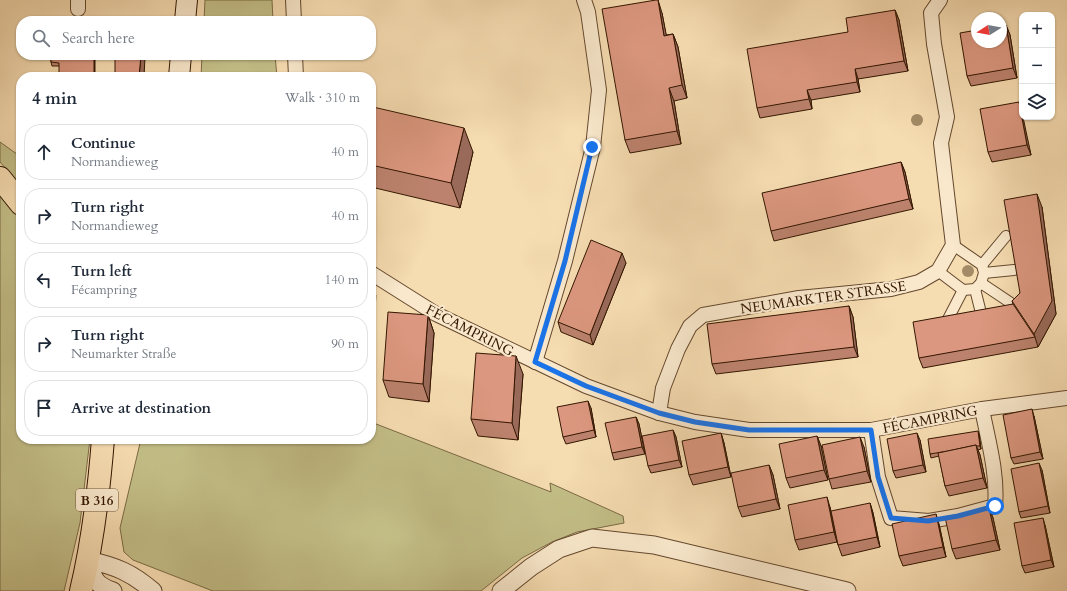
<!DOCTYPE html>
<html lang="en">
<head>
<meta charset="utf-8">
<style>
	body { margin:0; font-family:Cardo,serif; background:#f6f6f7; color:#1f2937 }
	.controls { position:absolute; right:12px; top:12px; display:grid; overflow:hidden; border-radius:8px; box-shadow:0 1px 3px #0004 }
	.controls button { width:36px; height:36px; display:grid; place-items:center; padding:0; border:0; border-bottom:1px solid #e0e1e3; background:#fff; color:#1f2937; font:20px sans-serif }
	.compass { position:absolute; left:971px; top:12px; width:36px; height:36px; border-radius:50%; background:#fff; box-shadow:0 1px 3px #0004; rotate:259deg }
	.stop { position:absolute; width:12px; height:12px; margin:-9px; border:3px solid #1a73e8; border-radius:50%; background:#fff }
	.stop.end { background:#1a73e8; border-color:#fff; box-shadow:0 1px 4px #0008 }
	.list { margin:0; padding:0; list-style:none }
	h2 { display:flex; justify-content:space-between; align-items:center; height:52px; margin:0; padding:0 16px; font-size:17px }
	h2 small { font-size:13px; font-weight:400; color:#747a83 }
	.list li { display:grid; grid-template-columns:26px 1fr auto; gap:12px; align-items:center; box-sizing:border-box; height:56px; margin:0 8px 8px; padding:0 8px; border:1px solid #e0e1e3; border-radius:16px }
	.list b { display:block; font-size:15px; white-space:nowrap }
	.list p { margin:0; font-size:13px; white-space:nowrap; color:#747a83 }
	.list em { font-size:13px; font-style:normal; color:#747a83 }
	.icon { flex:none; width:22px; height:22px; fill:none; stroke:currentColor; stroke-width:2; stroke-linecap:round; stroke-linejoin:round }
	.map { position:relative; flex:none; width:1067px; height:591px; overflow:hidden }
	.search { position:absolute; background:#fff; box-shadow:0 1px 3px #0004; left:16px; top:16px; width:360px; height:44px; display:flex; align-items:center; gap:10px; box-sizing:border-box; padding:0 14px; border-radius:16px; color:#747a83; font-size:15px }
	.panel { position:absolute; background:#fff; box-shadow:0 1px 3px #0004; left:16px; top:72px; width:360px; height:372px; border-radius:16px }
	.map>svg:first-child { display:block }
	.green { fill:#c3be87; stroke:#7b6a44 }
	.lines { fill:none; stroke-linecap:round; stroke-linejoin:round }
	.pedestrian-casing { stroke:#64482d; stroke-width:12 }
	.minor-casing { stroke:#64482d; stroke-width:16 }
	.tertiary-casing { stroke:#64482d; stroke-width:19 }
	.secondary-casing { stroke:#331601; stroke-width:22 }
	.primary-casing { stroke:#331601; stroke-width:24 }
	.pedestrian { stroke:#f9e8cc; stroke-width:10 }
	.minor { stroke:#f9e8cc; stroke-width:14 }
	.tertiary { stroke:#f9e8cc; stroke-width:17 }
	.secondary { stroke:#f9e8cc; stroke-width:20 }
	.primary { stroke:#f6dcb1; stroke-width:22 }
	.tree { fill:#a28b66 }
	.wall { fill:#bc826d; stroke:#331601 }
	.shaded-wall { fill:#996a59; stroke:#331601 }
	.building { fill:#db977f; stroke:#331601 }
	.route { stroke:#1a73e8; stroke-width:5 }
	.labels { text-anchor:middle; stroke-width:4; stroke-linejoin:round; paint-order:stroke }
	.shield { fill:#f9e8cc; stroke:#6e553e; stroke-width:1 }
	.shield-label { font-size:13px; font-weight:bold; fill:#331601 }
	.street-label { font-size:14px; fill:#331601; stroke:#f9e8cc }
</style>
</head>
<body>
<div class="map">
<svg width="1067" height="591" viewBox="0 0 1067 591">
	<rect width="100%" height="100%" fill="#f6dcb1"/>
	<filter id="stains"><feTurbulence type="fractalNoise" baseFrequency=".005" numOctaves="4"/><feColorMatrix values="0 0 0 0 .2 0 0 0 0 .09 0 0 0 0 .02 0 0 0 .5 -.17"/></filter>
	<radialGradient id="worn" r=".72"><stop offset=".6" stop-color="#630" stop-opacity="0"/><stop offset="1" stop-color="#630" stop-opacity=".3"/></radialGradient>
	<g class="green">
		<path d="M205,0H272L273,21H204Z"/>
		<path d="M202,55H275L277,77H201Z"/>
		<path d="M0,142L21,157V186L0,162Z"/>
		<path d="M0,191L21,221V439H90L80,523L64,591H0Z"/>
		<path d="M371,291L376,295L371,364Z"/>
		<path d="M371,422L551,492L550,483L623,516L624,523L577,532L552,542L522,558L481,591H213L133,560L124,552L120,528L141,439H371Z"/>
	</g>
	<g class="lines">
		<g class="pedestrian-casing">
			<g id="pedestrian">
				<path d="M982,265L1006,236"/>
				<path d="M938,271L963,290L975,289L981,283L984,273L982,265L953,245"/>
				<path d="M984,273L1014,270"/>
				<path d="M981,283L1017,307"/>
				<path d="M975,289L982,317"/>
				<path d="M947,321L963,290"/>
			</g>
		</g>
		<g class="minor-casing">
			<g id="minor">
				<path d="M293,0L294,21"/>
				<path d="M78,9V0"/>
				<path d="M295,55L296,77"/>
				<path d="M371,273L436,314L586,386L659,413L695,422L749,430H871L982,409L1067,398"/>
				<path d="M535,362L565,261L593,147L599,90L588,12L584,0"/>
				<path d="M659,413L663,388L678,349L690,326L703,315L799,298L891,289L919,282L938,271L953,245L941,143L947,117L934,44L931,13L940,0"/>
				<path d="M871,430L878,477L891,518L929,521L958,516L995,506C998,474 988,440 982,409"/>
			</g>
		</g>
		<g class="tertiary-casing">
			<g id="tertiary">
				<path d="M113,591C94,584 94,579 88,560C116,566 132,573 153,591"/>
				<path d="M501,591L531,567L559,549L592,538L654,545L847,591"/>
			</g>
		</g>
		<g class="secondary-casing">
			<g id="secondary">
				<path d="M185,21L187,0"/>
				<path d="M179,77L181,55"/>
			</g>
		</g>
		<g class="primary-casing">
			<g id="primary">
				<path d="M0,178L21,204"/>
				<path d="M81,591C93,541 99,490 103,439"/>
			</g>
		</g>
		<use href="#pedestrian" class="pedestrian"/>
		<use href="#minor" class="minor"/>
		<use href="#tertiary" class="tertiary"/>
		<use href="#secondary" class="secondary"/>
		<use href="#primary" class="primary"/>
	</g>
	<g class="tree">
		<circle cx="917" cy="120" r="6"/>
		<circle cx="968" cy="271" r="6"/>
	</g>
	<g class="wall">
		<path d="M895,10L899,20L908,71L858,79L860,92L811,100L812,109L760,118L757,108L848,32Z"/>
		<path d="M662,13L666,35L673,34L678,47L687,98L674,101L681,144L630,153L625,140Z"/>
		<path d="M1006,25L1010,35L1017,78L971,86L967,76Z"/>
		<path d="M51,55L95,77L59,66H52L51,62Z"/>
		<path d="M1019,102L1022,111V117L1031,155L992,162L988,152Z"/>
		<path d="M371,118L473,152L460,208L371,187Z"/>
		<path d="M901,162L905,172L913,209L774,241L771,231Z"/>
		<path d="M1042,207L1056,314L1038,347L923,368L919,358L1013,304L1012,301L1020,293Z"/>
		<path d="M626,263L593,345L561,332L558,322Z"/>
		<path d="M849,306L853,317L858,357L716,374L712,364Z"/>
		<path d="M428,315L434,333L429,402L389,397L383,380Z"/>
		<path d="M523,374L518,440L478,436L471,419Z"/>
		<path d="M591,408L596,437L566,444L563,437Z"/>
		<path d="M1034,416L1043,459L1014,464L1011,458Z"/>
		<path d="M636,417L639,424L645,454L614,460L612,453Z"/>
		<path d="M673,430L676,437L682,467L651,473L648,466Z"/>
		<path d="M721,433L724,443L731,477L693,485L689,475Z"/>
		<path d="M979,434L981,449L978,450L980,455L987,488L949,496L945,486L939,456L931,458L930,454Z"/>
		<path d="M817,436L821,446L828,480L790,488L786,478Z"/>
		<path d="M920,440L926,472L896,478L893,471Z"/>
		<path d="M864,447L871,482L832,489L829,479Z"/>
		<path d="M769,465L773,475L780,509L742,517L738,507Z"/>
		<path d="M1042,470L1050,513L1021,518L1019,512Z"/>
		<path d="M870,503L873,513L880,547L842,556L837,542L799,550L795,540L830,507L837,538Z"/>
		<path d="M989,508L993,518L1000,550L956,559L952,549Z"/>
		<path d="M939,524L946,557L903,566L899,556Z"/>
		<path d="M1045,525L1054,567L1025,573L1022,566Z"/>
	</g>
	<g class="shaded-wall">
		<path d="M658,0L662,13L669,49L664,36Z"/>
		<path d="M895,10L899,20L908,71L904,61Z"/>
		<path d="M1006,25L1010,35L1017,78L1013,68Z"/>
		<path d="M673,34L678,47L687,98L682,85Z"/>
		<rect x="94" y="55" width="1" height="22"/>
		<path d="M141,55H145V57L144,77H139Z"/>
		<path d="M855,69L858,79L860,92L857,82Z"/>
		<path d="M669,88L674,101L681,144L677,131Z"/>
		<path d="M807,90L811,100L812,109L809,99Z"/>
		<path d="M1019,102L1022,111V117H1023L1031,155L1027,145Z"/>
		<path d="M464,128L473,152L460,208L451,183Z"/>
		<path d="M901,162L905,172L913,209L909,199Z"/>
		<path d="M1037,194L1042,207L1056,314L1038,347L1034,334Z"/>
		<path d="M622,253L626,263L593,345L590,335Z"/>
		<path d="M849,306L853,317L858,357L854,347Z"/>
		<path d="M428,315L434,333L429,402L423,384Z"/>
		<path d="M516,356L523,374L518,440L512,423Z"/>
		<path d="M588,401L591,408L596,437L594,430Z"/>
		<path d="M1032,409L1034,416L1043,459L1040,452Z"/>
		<path d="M636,417L639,424L645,454L642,447Z"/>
		<path d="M673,430L676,437L682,467L679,460Z"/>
		<path d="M978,431L979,434L981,449L980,446Z"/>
		<path d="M721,433L724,443L731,477L728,467Z"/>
		<path d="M917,433L920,440L926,472L923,465Z"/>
		<path d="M817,436L821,446L828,480L824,470Z"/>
		<path d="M860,437L864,447L871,482L867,471Z"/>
		<path d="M976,445L980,455L987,488L983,478Z"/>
		<path d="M1039,463L1042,470L1050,513L1048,506Z"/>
		<path d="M769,465L773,475L780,509L776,499Z"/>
		<path d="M827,497L830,507L837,542L834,532Z"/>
		<path d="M870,503L873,513L880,547L877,537Z"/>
		<path d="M989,508L993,518L1000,550L996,540Z"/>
		<path d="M936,514L939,524L946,557L943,547Z"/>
		<path d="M1043,518L1045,525L1054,567L1051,560Z"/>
	</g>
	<g class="building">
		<path d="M656,0H658L664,36L673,34L682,85L669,88L677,131L625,140L602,9Z"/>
		<path d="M895,10L904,61L855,69L857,82L807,90L809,99L757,108L747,49L848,32L846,18Z"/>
		<path d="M1006,25L1013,68L967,76L960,33L977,30V42H1001V26Z"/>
		<path d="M51,55H94V77H59V63L51,62Z"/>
		<path d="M115,55H141L139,77H115Z"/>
		<path d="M1019,102L1027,145L988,152L980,109Z"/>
		<path d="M373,107L464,128L451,183L371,165V118Z"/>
		<path d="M901,162L909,199L771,231L762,193Z"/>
		<path d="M1037,194L1052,301L1034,334L1012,301L1020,293L1004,200Z"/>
		<path d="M591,240L622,253L590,335L558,322Z"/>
		<path d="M1013,304L1035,337L919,358L913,322Z"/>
		<path d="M849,306L854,347L712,364L707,324Z"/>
		<path d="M388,312L428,315L423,384L383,380Z"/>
		<path d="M476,353L516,356L512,423L471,419Z"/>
		<path d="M588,401L594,430L563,437L557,407Z"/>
		<path d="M1032,409L1040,452L1011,458L1003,415Z"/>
		<path d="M636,417L642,447L612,453L605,423Z"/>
		<path d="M673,430L679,460L648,466L642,436Z"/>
		<path d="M978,431L980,446H977L976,445L948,451L930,454L928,439Z"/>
		<path d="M721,433L728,467L689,475L682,441Z"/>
		<path d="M917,433L923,465L893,471L887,439Z"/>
		<path d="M817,436L824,470L786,478L779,444Z"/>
		<path d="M860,437L867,471L829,479L822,445Z"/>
		<path d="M976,445L983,478L945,486L938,453Z"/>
		<path d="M1039,463L1048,506L1019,512L1011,469Z"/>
		<path d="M769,465L776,499L738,507L731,473Z"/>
		<path d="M827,497L834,532L795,540L788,505Z"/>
		<path d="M870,503L877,537L838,545L831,511Z"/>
		<path d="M989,508L996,540L952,549L945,517Z"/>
		<path d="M936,514L943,547L899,556L892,524Z"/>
		<path d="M1043,518L1051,560L1022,566L1014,523Z"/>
	</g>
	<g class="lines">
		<path class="route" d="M592,147L565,261L535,362L586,386L659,413L695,422L749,430H871L878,477L891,518L928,521L958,516L995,506"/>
	</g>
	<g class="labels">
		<rect class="shield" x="76" y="489" width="42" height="22" rx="3"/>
		<g class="shield-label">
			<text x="97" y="505">B 316</text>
		</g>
		<g class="street-label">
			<text transform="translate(823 297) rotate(-8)" y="5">NEUMARKTER STRASSE</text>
			<text transform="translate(470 330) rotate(27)" y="5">FÉCAMPRING</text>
			<text transform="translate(930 419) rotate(-11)" y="5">FÉCAMPRING</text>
		</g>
	</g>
	<rect width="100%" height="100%" filter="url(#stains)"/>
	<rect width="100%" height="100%" fill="url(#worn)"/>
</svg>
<div class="controls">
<button>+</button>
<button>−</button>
<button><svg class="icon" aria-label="layers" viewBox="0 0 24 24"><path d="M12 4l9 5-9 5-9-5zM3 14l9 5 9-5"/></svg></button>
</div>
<svg class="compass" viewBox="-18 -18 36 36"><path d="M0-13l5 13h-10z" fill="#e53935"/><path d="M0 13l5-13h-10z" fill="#747a83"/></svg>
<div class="stop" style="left:995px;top:506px"></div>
<div class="stop end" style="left:592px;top:147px"></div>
<div class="search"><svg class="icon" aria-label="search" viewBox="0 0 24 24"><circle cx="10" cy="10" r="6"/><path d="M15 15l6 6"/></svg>Search here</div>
<section class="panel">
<h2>4 min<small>Walk · 310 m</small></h2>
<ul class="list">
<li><svg class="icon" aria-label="ahead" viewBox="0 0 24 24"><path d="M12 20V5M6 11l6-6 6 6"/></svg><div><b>Continue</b><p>Normandieweg</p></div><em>40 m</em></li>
<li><svg class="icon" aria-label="right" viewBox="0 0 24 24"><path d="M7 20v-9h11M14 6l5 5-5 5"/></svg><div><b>Turn right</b><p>Normandieweg</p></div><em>40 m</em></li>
<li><svg class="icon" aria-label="left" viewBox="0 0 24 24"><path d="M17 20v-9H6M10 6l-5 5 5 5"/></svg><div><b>Turn left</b><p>Fécampring</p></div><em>140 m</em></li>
<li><svg class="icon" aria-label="right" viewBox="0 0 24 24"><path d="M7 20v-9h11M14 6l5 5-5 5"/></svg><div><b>Turn right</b><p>Neumarkter Straße</p></div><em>90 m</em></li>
<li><svg class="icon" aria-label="arrive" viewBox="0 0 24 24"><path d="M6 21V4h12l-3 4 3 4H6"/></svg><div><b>Arrive at destination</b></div></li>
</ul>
</section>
</div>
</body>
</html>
